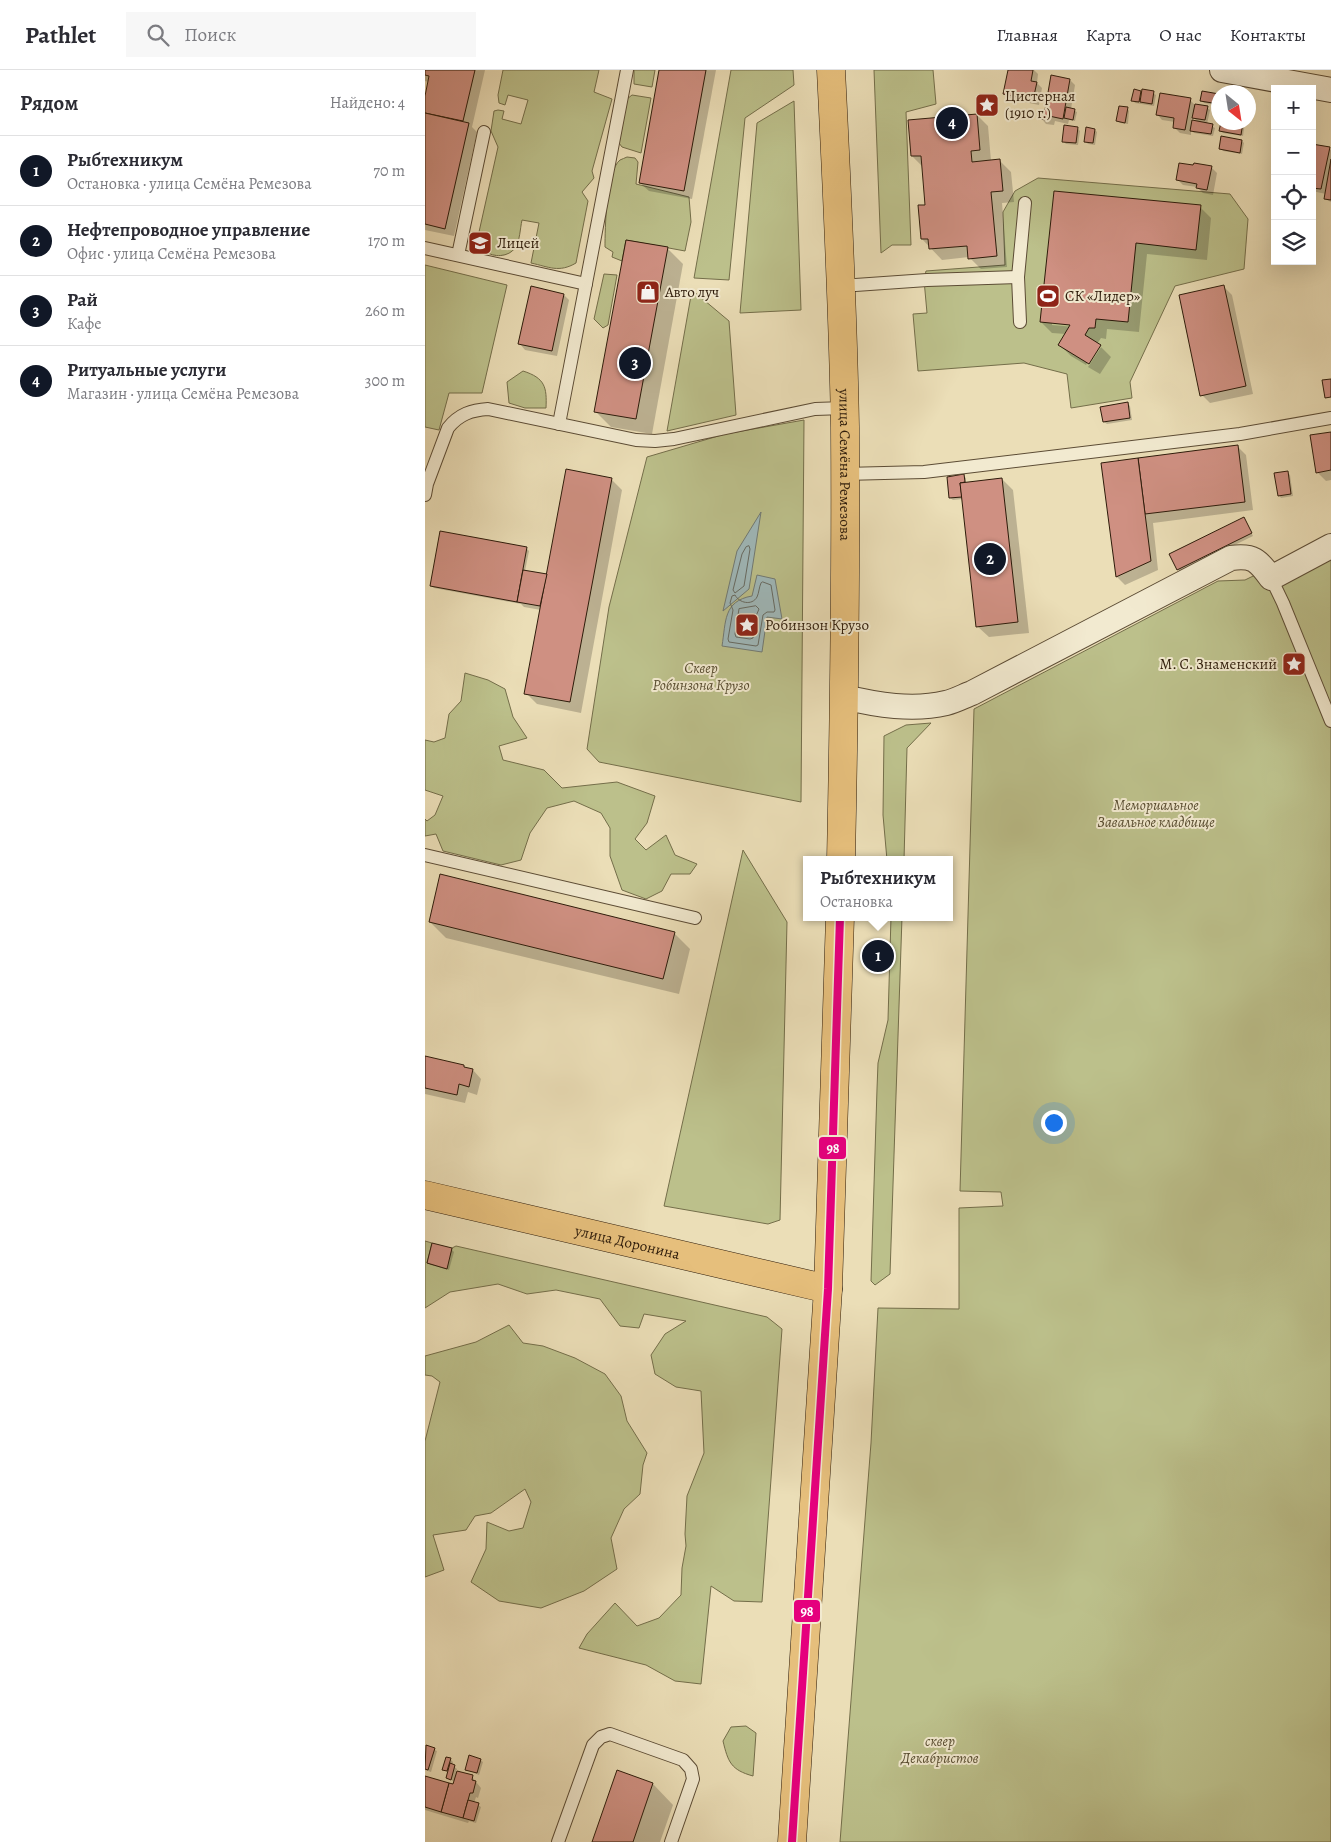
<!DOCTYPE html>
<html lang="ru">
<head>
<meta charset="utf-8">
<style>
	body { margin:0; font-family:Alegreya,serif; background:#f7f7f7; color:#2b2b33 }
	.controls { position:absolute; right:15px; top:15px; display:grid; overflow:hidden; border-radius:0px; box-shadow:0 5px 20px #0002 }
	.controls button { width:45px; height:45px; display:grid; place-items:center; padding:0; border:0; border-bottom:1px solid #e1e1e2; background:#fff; color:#2b2b33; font:25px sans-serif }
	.compass { position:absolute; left:786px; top:15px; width:45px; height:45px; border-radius:50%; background:#fff; box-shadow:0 5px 20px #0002; rotate:150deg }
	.you { position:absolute; left:628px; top:1052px; width:18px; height:18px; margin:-12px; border:4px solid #fff; border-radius:50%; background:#1a73e8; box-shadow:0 0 0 8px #1a73e833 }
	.badge { display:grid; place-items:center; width:32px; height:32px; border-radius:50%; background:#111827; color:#fff; font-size:16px; font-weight:700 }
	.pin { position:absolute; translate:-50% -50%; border:2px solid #fff; box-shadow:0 1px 5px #0006 }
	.popup { position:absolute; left:378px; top:786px; width:150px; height:65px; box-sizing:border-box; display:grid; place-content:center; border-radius:0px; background:#fff; filter:drop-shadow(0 1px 4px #0005); font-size:16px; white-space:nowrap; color:#7c7c81 }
	.popup b { font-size:19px; color:#2b2b33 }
	.popup::after { content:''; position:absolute; left:50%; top:100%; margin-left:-10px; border:10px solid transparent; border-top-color:#fff }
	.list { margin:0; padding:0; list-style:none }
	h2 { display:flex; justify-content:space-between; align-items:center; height:65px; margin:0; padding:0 20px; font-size:21px }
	h2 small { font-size:16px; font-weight:400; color:#7c7c81 }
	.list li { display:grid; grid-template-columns:32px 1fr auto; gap:15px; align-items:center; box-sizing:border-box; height:70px; padding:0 20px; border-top:1px solid #e1e1e2 }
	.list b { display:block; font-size:19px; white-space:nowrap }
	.list p { margin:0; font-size:16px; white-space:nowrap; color:#7c7c81 }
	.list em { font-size:16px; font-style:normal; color:#7c7c81 }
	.icon { flex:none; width:28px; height:28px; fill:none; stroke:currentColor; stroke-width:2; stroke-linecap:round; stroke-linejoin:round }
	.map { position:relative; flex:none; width:906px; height:1772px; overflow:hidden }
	header { display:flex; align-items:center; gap:30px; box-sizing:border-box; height:70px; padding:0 25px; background:#fff; border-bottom:1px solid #e1e1e2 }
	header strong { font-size:24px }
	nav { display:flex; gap:28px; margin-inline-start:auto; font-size:18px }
	.search { width:350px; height:45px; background:#f7f7f7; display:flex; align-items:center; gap:12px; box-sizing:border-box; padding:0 18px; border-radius:0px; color:#7c7c81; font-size:19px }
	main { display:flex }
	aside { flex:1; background:#fff }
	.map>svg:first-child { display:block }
	.green { fill:#bcc08b; stroke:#746e4a }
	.water { fill:#9fb9bb; stroke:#717a74 }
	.shadow { fill:#0003; fill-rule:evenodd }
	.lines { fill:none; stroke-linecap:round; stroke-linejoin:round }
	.shore { stroke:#666a62; stroke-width:1 }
	.building { fill:#cf9082; stroke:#2d1b0a }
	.service-casing { stroke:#5c4c35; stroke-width:14 }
	.minor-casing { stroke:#5c4c35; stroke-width:26 }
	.primary-casing { stroke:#2d1b0a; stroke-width:29 }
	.service { stroke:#f2ead0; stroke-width:12 }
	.minor { stroke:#f2ead0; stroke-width:24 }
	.primary { stroke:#e6bf7c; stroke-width:28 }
	.bus-1-casing { stroke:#f2ead0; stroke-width:11 }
	.bus-1 { stroke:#e5007d; stroke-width:8 }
	.labels { text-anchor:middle; stroke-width:4; stroke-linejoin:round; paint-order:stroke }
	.poi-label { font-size:15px; fill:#2d1b0a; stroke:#f2ead0; text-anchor:start }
	.street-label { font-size:15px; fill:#2d1b0a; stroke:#f2ead0 }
	.park-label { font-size:15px; font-style:italic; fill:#584d31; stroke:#f2ead0 }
	.line-badge { stroke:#f2ead0; stroke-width:2 }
	.badge-label { font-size:14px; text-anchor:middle; font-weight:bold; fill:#fff }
</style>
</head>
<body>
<header>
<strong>Pathlet</strong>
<div class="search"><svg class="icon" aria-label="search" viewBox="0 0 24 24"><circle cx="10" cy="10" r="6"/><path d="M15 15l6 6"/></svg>Поиск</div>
<nav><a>Главная</a><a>Карта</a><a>О нас</a><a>Контакты</a></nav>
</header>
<main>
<aside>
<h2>Рядом<small>Найдено: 4</small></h2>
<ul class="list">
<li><span class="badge">1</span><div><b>Рыбтехникум</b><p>Остановка · улица Семёна Ремезова</p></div><em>70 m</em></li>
<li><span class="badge">2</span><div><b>Нефтепроводное управление</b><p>Офис · улица Семёна Ремезова</p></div><em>170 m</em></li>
<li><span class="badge">3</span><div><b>Рай</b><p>Кафе</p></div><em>260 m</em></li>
<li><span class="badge">4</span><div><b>Ритуальные услуги</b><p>Магазин · улица Семёна Ремезова</p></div><em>300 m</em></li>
</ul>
</aside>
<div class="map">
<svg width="906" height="1772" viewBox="0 0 906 1772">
	<rect width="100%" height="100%" fill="#ebdeb7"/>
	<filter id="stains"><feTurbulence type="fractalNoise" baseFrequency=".004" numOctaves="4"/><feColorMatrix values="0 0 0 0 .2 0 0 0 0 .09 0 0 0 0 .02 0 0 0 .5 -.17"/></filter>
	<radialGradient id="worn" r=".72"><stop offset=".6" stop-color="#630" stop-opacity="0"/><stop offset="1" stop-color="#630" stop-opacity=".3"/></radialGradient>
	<g class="green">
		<path d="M78,0H174L169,22L187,29L167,101L169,108L157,122L163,131L151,193C134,203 124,197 106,193L114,153L97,150C95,159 95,171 90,178C84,187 68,188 60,181C55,176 54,168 54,162L73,77L66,61L69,41L73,40L79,41L77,49L96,54L103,30L83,25L80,35L74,33L73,25Z"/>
		<path d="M209,0H230L227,17L209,14Z"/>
		<path d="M306,0H368L369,15L320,48L304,210L269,208Z"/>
		<path d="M449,0H508L511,34L481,42L486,175H467L456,183Z"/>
		<path d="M207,25L226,28L216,83L197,77L194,73L202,29Z"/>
		<path d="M369,31L376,240L315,243L332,53Z"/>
		<path d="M202,87L210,88L213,92L211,114L264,127L266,152L260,181L201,170L197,191L187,187L188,182L180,177C180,159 181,101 195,90C197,89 200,88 202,87Z"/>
		<path d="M613,108L805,124L823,149L819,199L750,216L705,312L707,328L646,338L642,304L599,293L493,301L488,244L502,243L499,210L501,201L580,195L578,142L590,121Z"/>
		<path d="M0,195L82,215L57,323H24L14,360L0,357Z"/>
		<path d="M179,204L192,205L183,255L178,258L169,249Z"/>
		<path d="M267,220L304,251L311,345L242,361Z"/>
		<path d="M98,301C120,308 122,317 121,338H100L84,333L82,312Z"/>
		<path d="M379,350L376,732L174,692L162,679L184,537L222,387L300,364Z"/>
		<path d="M906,468V1772H415L446,1373L453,1238L534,1239V1138L578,1136L576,1122L535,1121L549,639L793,511L820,510Z"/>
		<path d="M40,603L63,610L80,619L88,647L102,668L74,676L78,690L119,700L137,718L192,712L230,726L222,753L210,769L221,780L241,765L250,785L272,794L265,804H246L237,821L221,829L197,820L185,786V758L176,743L149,731L122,738L105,763L96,790L76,795L18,781L11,764L0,766V749L2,751L10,745L18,726L0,720V670L9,672L20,668L24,644L36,631Z"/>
		<path d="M506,653L482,678L479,790H462L458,745L459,666L481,655Z"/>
		<path d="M318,780L362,852L355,1150L343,1154L239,1136Z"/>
		<path d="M466,847H477L465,1204L450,1215L446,1211L452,1019L453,993L463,950Z"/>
		<path d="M0,1171L7,1173L2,1193L21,1198L27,1178L31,1176L342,1247L357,1259L337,1532L309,1531L286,1516L276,1614L250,1611L221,1595L154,1578L162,1564L190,1533L212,1556L234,1548L256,1525L257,1498L261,1476L260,1464L262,1426L279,1383L276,1321L251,1317L230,1304L226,1285L240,1264L261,1251L219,1244L214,1258L195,1256L175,1229L131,1220L102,1224L73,1214L25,1222L0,1238Z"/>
		<path d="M84,1255L98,1273L118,1276L150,1288L180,1304L196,1326L202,1351L222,1383L218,1395L215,1424L199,1439L186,1468L192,1499L159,1521L116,1538L74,1531L46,1512L61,1479L62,1452L84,1461L98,1458L106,1432L100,1419L66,1443L50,1446L41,1460L8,1465L19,1500L0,1507V1371L15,1312L7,1306L0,1305V1286L51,1272Z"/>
		<path d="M321,1656L331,1663L328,1706C306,1700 303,1692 298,1671L306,1657Z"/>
	</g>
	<g class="water">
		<path d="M336,442L324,519L298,541L312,481Z"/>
		<path d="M332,505L350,509L357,549L342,547L337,582L297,576C301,552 298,531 327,526Z"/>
	</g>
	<g class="shadow">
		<path d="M0,0H60L47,57L52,62L29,166L0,160V32L4,12L0,11Z"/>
		<path d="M236,0H291L267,129L224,121L215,113Z"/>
		<path d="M584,0H609L613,4L612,13L617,18L614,35L585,29L580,24Z"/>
		<path d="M645,10L650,15L646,39L652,42L650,51L644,50L643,54L630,51L629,55L621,54L616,48Z"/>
		<path d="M710,21L728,23L731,25L729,36L710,33L708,30Z"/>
		<path d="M794,25V35L779,33L776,30Z"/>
		<path d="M765,30L771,36L782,38L785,40L782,54L790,58L788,66L769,63L766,60V65L755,63L749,57L750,52L737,50L732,44ZM769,48L774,53L768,52Z"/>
		<path d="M702,38L704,41L703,54L695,53L693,51Z"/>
		<path d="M552,45L563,56L566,91H575L586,102L589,132L577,133L582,197L556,199L544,187L517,190L497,169L502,136L498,97L487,86Z"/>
		<path d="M797,52H820L818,66L798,63L796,61Z"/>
		<path d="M652,58L655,61L653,75L641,74L638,71Z"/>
		<path d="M670,60L672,62L670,75L663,74L660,71Z"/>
		<path d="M817,71L819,73L817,84L798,81L796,78Z"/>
		<path d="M887,75L904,78L906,80V132L900,129L901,124L887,121Z"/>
		<path d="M786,97L792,103L788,125L778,123L772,117L758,115L753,110Z"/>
		<path d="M630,122L775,137L786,148L782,190L722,184L714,262L682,259L681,269L676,268L672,274L675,276L686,287L675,304L663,297L676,277H673L661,295L646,286L635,275L641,264L627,263L616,252ZM627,252L651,255V257L627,255Z"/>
		<path d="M242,178L258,194L227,364L186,357L170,341Z"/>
		<path d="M798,216L807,225L828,324L785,333L777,325Z"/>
		<path d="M139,225L144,230L132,286L100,280L95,274Z"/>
		<path d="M702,333L705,336L707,350L682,354L679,352Z"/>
		<path d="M906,363V410L901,411L892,402Z"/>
		<path d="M813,377L821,385L828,440L728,453L733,500L700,515L692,507L678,394Z"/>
		<path d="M862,402L865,405L868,426L856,428L854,425Z"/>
		<path d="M538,406L541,408V413L577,409L588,420L604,563L564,567L552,556L538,429L528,430L525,428Z"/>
		<path d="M186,409L197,420L156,643L112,634L101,623L116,540L99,537L96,534L9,518L6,515L101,478L104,481L100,501L122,505Z"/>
		<path d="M819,448L828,466L755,502L753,499Z"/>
		<path d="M5,852L249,863L265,879L254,924L21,868Z"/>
		<path d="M0,988L48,1000L56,1009L52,1025L43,1022L40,1033L0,1024Z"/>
		<path d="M26,1179L29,1182L24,1200L6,1195L3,1193Z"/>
		<path d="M2,1677L12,1681L6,1702L0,1700V1684Z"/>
		<path d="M25,1689L28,1692L27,1695L32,1699L31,1702L47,1707L56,1718L53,1728L51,1727L49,1733L56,1737L51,1753L44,1751L43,1753L0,1740V1707L29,1716L30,1712L22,1708L24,1703L18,1699Z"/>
		<path d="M55,1690L58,1692L54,1705L41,1699Z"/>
		<path d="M193,1702L228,1714L248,1735L235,1772H168Z"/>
	</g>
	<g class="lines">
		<g class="shore">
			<path d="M324,476L325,479L319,516L310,523L308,520L317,484L321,477Z"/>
			<path d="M338,512L346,515L350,540L349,542H342L338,545L333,575L331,576L304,572L303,569L308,540L305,533L307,526L310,525C314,533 327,536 332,527C334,523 334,517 336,513Z"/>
			<path d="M331,536L334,539L331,546L328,568L325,569L311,567L310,564L314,539Z"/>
		</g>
	</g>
	<g class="building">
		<path d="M0,0H50L38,51L0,43V26L4,6L0,5Z"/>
		<path d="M234,0H281L259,121L214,113Z"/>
		<path d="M583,0H608L606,11L612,12L608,30L578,24Z"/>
		<path d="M626,5L645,9L638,49L624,46L623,50L615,49L616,40H620Z"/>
		<path d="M709,19L716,21L714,32L706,31Z"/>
		<path d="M717,19L729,21L727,34L715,32Z"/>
		<path d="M777,21L794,24V34L775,31Z"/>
		<path d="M735,23L766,28L760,60L748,58L749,48L731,45Z"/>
		<path d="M770,34L783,36L780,50L767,48Z"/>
		<path d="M694,36L703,37L700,53L691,51Z"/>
		<path d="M641,37L650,39L648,50L639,48Z"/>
		<path d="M0,43L44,53L20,159L0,154Z"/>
		<path d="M552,44L555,80L546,81L547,92L575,89L578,121L566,122L572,186L543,189L542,176L504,179L503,169H496L493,135H500L496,86H486L483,50Z"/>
		<path d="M767,50L788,54L786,64L765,61Z"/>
		<path d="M796,52H818L816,65L794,61Z"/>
		<path d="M639,55L653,57L651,73L637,72Z"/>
		<path d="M661,57L670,59L668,73L659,72Z"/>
		<path d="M796,66L817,70L815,83L794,79Z"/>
		<path d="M887,74L905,77L896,119L887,118Z"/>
		<path d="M906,89V130L899,129Z"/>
		<path d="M754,93L768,95L769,93L787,96L782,120L771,118L772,114L751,110Z"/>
		<path d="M629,121L776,135L771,180L711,173L703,252L671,249L670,258H664L660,265L676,275L664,294L633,275L645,255L615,252Z"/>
		<path d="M201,170L243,177L211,349L169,342Z"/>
		<path d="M799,215L821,316L775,326L754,225Z"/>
		<path d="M106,216L139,224L127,281L93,274Z"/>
		<path d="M906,309V327L900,328L897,310Z"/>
		<path d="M703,332L705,348L678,352L675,337Z"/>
		<path d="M906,362V400L891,403L885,365Z"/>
		<path d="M813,375L820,432L720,444L713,388Z"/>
		<path d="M713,388L726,491L691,507L676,393Z"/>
		<path d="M141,399L187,408L145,632L99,624Z"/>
		<path d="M863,401L866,424L853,426L849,403Z"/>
		<path d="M539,404L540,412L535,413L537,427L524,428L522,407Z"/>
		<path d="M577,408L593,552L551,557L535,413Z"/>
		<path d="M819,447L827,463L752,500L744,484Z"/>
		<path d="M15,461L102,477L92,532L5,516Z"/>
		<path d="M98,500L122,504L115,536L92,532Z"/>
		<path d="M15,804L250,862L238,909L4,852Z"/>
		<path d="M0,986L39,995V997L48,999L44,1017L34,1014L32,1025L0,1018Z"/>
		<path d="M7,1173L27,1178L22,1199L2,1193Z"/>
		<path d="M1,1675L10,1678L3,1700L0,1699Z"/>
		<path d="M44,1685L56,1689L52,1703L40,1700Z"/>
		<path d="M21,1687L26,1688L22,1701L17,1700Z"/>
		<path d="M25,1693L30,1695L26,1710L21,1708Z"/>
		<path d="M192,1700L228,1713L208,1772H167Z"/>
		<path d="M32,1701L48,1705L47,1710L51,1711L48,1723H45L38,1748L16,1742L24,1713L28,1714Z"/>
		<path d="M0,1706L24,1713L16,1742L0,1737Z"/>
		<path d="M43,1730L54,1733L49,1751L38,1748Z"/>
	</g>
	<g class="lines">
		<g class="service-casing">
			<g id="service">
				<path d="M0,178L161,214"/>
				<path d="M33,185L59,62"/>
				<path d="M416,216L502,210L593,207"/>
				<path d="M595,252L593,207L600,133"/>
				<path d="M134,354L202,0"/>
				<path d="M419,404L499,402L815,364L906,348"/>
				<path d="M0,425L2,414L23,358C34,344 47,340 63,339L211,370L230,371L249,369L390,339L419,338"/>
				<path d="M846,508L858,533L906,651"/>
				<path d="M0,785L270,848"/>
				<path d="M133,1772L168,1675L176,1667L185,1664L258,1690L266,1699L268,1709L246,1772"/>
			</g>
		</g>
		<g class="minor-casing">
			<g id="minor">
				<path d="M797,0L906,20"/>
				<path d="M419,627C452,635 488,641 521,633C530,631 539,626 547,623L806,488C828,485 833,490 846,508L906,476"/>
			</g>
		</g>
		<g class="primary-casing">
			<g id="primary">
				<path id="s1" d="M406,0C412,119 418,238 420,357C421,501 419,646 416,790"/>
				<path id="s2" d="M0,1125L403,1219"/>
				<path d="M367,1772L403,1219L415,847"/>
			</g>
		</g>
		<use href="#service" class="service"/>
		<use href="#minor" class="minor"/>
		<use href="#primary" class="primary"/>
		<g class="bus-1-casing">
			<path id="bus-1" d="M367,1772L403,1219L415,847"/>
		</g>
		<use href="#bus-1" class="bus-1"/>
	</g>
	<defs>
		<g id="sight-square" transform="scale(1.25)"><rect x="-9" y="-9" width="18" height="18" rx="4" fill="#8f2418" stroke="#f2ead0"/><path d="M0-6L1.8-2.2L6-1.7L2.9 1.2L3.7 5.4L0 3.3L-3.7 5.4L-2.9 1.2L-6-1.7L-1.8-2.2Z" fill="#fff"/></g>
		<g id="school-square" transform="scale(1.25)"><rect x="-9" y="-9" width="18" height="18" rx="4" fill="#8f2418" stroke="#f2ead0"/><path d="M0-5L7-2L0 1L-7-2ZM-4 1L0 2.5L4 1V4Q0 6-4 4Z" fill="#fff"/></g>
		<g id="shop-square" transform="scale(1.25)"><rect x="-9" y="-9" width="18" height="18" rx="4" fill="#8f2418" stroke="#f2ead0"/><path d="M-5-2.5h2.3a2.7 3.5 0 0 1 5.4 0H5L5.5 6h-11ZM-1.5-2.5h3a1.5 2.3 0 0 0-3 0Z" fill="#fff"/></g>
		<g id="stadium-square" transform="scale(1.25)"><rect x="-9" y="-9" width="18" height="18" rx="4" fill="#8f2418" stroke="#f2ead0"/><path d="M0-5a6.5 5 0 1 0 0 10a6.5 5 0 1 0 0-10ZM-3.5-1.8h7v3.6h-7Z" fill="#fff"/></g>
	</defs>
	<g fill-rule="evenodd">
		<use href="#sight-square" x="562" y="35"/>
		<use href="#school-square" x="55" y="173"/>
		<use href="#shop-square" x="223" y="222"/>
		<use href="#stadium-square" x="623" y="226"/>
		<use href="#sight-square" x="322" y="555"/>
		<use href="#sight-square" x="869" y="594"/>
	</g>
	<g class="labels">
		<g class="poi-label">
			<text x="580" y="31">Цистерная<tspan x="580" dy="17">(1910 г.)</tspan></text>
			<text x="72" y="178">Лицей</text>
			<text x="240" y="227">Авто луч</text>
			<text x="640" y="231">СК «Лидер»</text>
			<text x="340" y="560">Робинзон Крузо</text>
			<text x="852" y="599" text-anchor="end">М. С. Знаменский</text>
		</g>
		<g class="street-label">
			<text dy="5" stroke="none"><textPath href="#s1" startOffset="395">улица Семёна Ремезова</textPath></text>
			<text dy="5" stroke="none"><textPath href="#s2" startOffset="208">улица Доронина</textPath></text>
		</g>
		<g class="park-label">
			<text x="276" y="603">Сквер<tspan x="276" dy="17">Робинзона Крузо</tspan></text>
			<text x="731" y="740">Мемориальное<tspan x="731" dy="17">Завальное кладбище</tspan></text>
			<text x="515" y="1676">сквер<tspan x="515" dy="17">Декабристов</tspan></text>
		</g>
	</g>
	<g class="line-badge">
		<rect x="393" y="1066" width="29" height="24" rx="5" fill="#e5007d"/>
		<rect x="368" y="1529" width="28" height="24" rx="5" fill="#e5007d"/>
	</g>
	<g class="badge-label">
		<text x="408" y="1083">98</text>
		<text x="382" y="1546">98</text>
	</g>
	<rect width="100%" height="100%" filter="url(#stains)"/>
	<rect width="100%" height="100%" fill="url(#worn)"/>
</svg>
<div class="controls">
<button>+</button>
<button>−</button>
<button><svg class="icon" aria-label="locate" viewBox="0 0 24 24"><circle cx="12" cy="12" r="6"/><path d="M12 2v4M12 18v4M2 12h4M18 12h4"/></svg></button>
<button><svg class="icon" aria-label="layers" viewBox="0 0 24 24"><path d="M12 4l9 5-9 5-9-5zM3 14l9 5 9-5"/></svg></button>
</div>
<svg class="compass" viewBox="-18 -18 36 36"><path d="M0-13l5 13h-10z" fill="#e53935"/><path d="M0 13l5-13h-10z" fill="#7c7c81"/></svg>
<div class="you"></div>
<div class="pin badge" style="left:453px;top:886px">1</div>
<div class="popup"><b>Рыбтехникум</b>Остановка</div>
<div class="pin badge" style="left:565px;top:489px">2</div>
<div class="pin badge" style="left:210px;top:293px">3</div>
<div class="pin badge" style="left:527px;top:53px">4</div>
</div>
</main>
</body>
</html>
